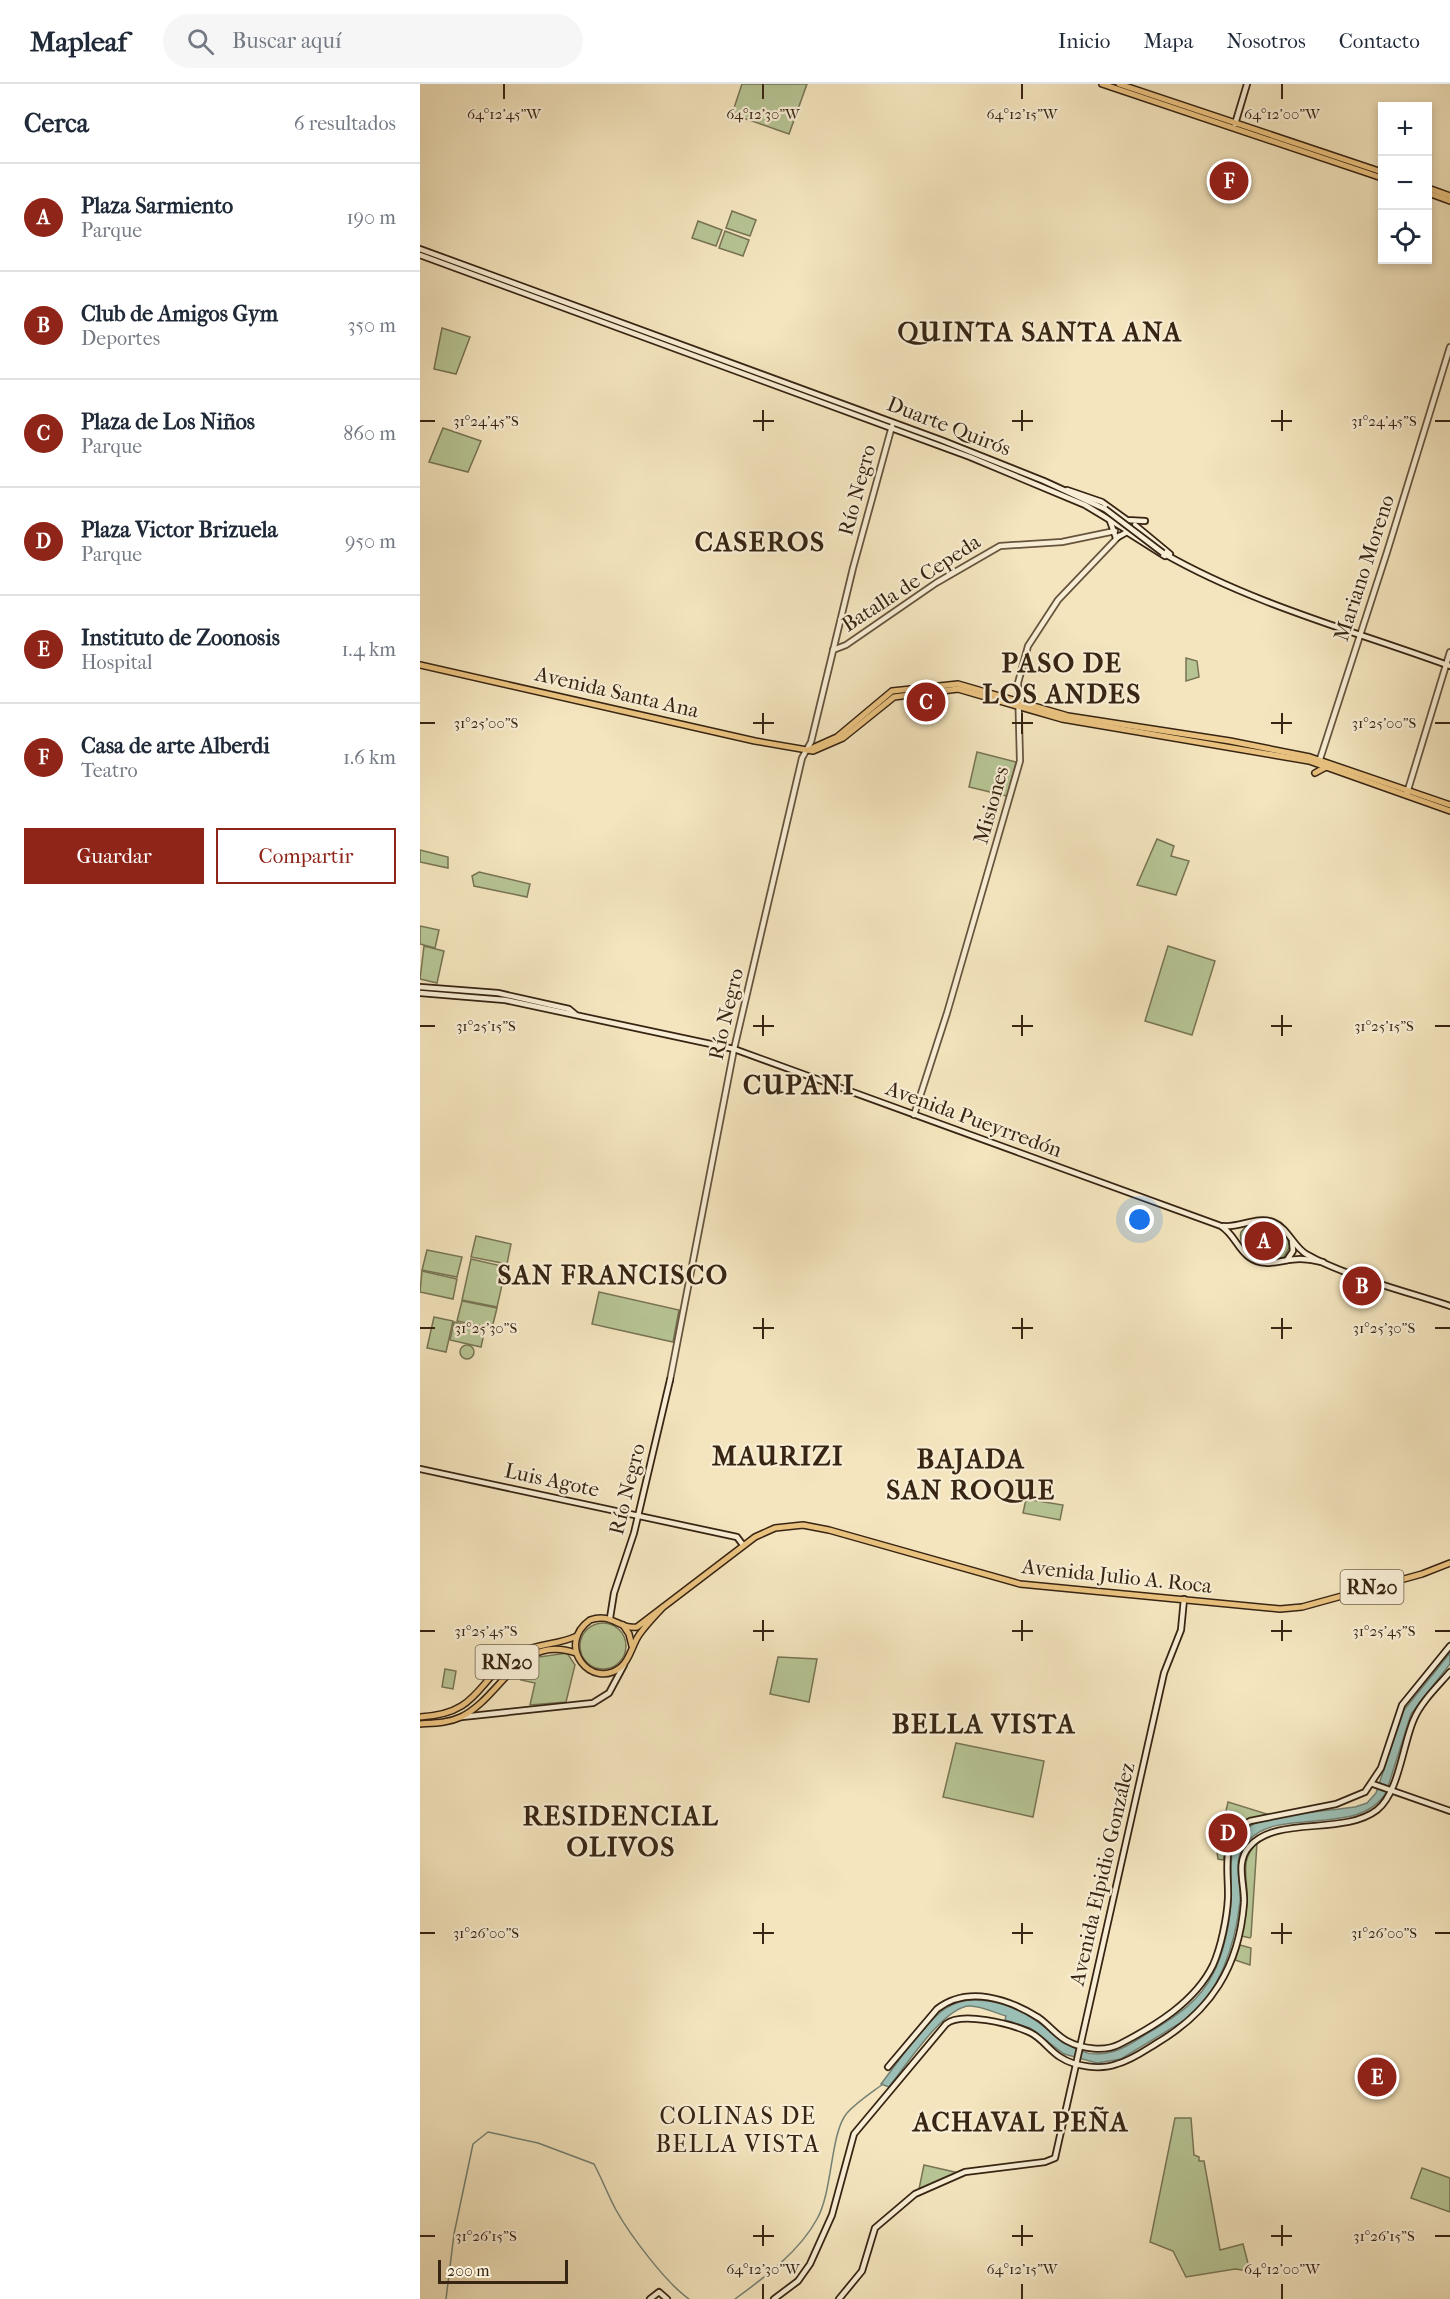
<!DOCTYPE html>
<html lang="es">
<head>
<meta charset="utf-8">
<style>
	body { margin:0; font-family:"IM FELL French Canon",serif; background:#f6f6f7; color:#1f2937 }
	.controls { position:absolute; right:18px; top:18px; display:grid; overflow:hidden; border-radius:0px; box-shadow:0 3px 9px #0003 }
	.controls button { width:54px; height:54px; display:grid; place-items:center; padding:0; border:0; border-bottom:2px solid #e0e1e3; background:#fff; color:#1f2937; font:30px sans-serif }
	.scale { position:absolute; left:18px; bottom:15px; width:130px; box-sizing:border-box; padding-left:6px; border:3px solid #372413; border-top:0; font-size:16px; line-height:21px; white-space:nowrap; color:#372413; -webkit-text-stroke:4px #f8eed5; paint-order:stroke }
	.you { position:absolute; left:720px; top:1136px; width:21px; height:21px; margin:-15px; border:4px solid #fff; border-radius:50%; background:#1a73e8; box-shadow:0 0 0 9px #1a73e833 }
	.badge { display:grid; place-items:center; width:39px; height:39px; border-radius:50%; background:#8f2418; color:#fff; font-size:20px; font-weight:700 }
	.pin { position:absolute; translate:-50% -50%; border:3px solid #fff; box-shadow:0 2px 6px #0006 }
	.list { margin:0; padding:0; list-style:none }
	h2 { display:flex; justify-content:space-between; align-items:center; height:78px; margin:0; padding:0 24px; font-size:26px }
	h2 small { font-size:20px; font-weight:400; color:#747a83 }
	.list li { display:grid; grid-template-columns:39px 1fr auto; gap:18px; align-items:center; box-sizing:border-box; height:108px; padding:0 24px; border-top:2px solid #e0e1e3 }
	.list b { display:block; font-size:22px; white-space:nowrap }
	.list p { margin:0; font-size:20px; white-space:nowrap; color:#747a83 }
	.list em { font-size:20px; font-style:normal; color:#747a83 }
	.actions { display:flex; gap:12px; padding:18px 24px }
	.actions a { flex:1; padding:14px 0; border:2px solid #8f2418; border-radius:0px; text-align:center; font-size:21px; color:#8f2418 }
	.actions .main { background:#8f2418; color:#fff }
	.icon { flex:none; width:33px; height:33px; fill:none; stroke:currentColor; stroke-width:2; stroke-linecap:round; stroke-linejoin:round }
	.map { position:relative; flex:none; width:1030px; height:2215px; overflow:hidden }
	header { display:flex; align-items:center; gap:36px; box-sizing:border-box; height:84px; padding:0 30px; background:#fff; border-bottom:2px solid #e0e1e3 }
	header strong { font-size:28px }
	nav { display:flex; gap:33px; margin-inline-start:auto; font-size:21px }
	.search { width:420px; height:54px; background:#f6f6f7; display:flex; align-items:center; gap:15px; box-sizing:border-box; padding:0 21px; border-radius:33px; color:#747a83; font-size:22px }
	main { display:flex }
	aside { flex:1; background:#fff }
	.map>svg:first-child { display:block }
	.green { fill:#b7c595; stroke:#777454; stroke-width:1.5 }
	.water { fill:#9cbfb5; stroke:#748174; stroke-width:1.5 }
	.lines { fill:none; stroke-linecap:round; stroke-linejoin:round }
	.stream { stroke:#748174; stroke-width:1.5 }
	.tertiary-casing { stroke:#66543e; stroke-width:8 }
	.secondary-casing { stroke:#372413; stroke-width:8 }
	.primary-casing { stroke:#372413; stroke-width:8 }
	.tertiary { stroke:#f8eed5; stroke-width:4.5 }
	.secondary { stroke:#f8eed5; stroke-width:4.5 }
	.primary { stroke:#eac27f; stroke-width:5 }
	.secondary-bridge-casing { stroke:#372413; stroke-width:8; stroke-linecap:butt }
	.secondary-bridge { stroke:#f8eed5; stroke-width:4.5 }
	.ticks { fill:none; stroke:#372413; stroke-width:2 }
	.labels { text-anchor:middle; stroke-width:4.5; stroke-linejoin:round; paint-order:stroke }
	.shield { fill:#f8eed5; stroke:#71614d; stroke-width:1.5 }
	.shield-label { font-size:20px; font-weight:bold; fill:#372413 }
	.street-label { font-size:21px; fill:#372413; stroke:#f8eed5 }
	.quarter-label { font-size:24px; letter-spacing:1.5px; fill:#372413; stroke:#f8eed5 }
	.district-label { font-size:27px; font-weight:bold; letter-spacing:1.5px; fill:#372413; stroke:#f8eed5 }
	.ticks-label { font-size:15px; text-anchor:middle; fill:#372413; stroke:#f8eed5; stroke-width:4.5; stroke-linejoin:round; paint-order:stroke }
</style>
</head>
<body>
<header>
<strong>Mapleaf</strong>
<div class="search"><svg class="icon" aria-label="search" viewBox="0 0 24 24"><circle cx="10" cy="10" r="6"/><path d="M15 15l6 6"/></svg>Buscar aquí</div>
<nav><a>Inicio</a><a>Mapa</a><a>Nosotros</a><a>Contacto</a></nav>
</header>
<main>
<aside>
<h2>Cerca<small>6 resultados</small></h2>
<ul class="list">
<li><span class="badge">A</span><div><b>Plaza Sarmiento</b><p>Parque</p></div><em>190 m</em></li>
<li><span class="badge">B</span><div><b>Club de Amigos Gym</b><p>Deportes</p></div><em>350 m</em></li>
<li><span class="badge">C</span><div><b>Plaza de Los Niños</b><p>Parque</p></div><em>860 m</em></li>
<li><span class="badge">D</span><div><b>Plaza Victor Brizuela</b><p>Parque</p></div><em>950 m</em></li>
<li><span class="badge">E</span><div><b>Instituto de Zoonosis</b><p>Hospital</p></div><em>1.4 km</em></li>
<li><span class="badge">F</span><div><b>Casa de arte Alberdi</b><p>Teatro</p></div><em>1.6 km</em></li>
</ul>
<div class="actions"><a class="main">Guardar</a><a>Compartir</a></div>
</aside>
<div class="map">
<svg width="1030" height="2215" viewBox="0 0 1030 2215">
	<rect width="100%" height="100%" fill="#f4e5be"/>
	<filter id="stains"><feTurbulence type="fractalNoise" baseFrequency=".00333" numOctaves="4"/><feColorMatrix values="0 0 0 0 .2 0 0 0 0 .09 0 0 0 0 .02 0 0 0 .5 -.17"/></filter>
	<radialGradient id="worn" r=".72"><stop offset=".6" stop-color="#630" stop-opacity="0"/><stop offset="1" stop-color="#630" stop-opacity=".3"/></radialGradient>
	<g class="green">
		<path d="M322,0H387L369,50L312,30Z"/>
		<path d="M312,127L336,136L330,152L306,144Z"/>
		<path d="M278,137L302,146L296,162L272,154Z"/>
		<path d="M305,147L329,156L323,172L299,164Z"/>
		<path d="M22,244L50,253L36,290L14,285Z"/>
		<path d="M23,344L61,357L48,388L9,378Z"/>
		<path d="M766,574L777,577L779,593L766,597Z"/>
		<path d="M509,611L514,624L502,629L500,612Z"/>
		<path d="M557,668L596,678L587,712L549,703Z"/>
		<path d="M737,755L754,762L751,772L769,777L756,811L717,801Z"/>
		<path d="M0,766L28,773V784L0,778Z"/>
		<path d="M59,788L110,800L107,813L54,802L52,792Z"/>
		<path d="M0,842L19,846L15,864L0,860Z"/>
		<path d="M4,862L24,867L17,899L0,895Z"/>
		<path d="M748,862L795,877L772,951L725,937Z"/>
		<path d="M829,1139C846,1138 866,1142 870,1162L864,1173C847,1182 816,1169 821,1148Z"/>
		<path d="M56,1152L91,1160L87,1180L51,1173Z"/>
		<path d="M7,1166L42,1173L37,1193L2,1186Z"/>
		<path d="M51,1175L86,1183L77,1223L42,1216Z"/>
		<path d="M2,1187L37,1195L33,1215L0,1208Z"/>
		<path d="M179,1208L259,1226L253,1258L172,1240Z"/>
		<path d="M42,1217L77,1224L72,1244L37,1237Z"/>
		<path d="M14,1233L33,1237L26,1268L7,1264Z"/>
		<path d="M34,1238L65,1245L61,1263L30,1256Z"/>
		<circle cx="47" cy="1268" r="7"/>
		<path d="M606,1415L643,1421L640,1436L603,1429Z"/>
		<circle cx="183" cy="1562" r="23"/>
		<path d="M147,1569L155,1581L146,1618L110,1621L115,1599L101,1596L106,1579L119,1573Z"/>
		<path d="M358,1573L397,1575L389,1618L350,1610Z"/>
		<path d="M25,1585L36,1587L33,1605L22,1603Z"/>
		<path d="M536,1659L624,1677L613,1733L523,1713Z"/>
		<path d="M808,1718L847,1730L819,1742L809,1756L803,1776L798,1775L797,1768Z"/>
		<path d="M837,1759L831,1852L830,1854L822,1852L821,1849C824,1837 828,1825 827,1812C827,1792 820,1775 837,1759Z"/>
		<path d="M820,1861L831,1864L830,1881L815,1876Z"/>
		<path d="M755,2034H771L774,2071L779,2073V2077H784L800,2166L823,2160L830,2187L815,2185L766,2193L753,2167L730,2158Z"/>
		<path d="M504,2081L539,2089L499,2105Z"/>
		<path d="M1002,2084L1030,2094V2128L991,2114Z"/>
	</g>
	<path class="water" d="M1030,1569V1580L991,1630L966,1709C937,1754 859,1722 828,1757C810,1777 822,1795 820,1818C815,1861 800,1909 765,1936L701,1975L677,1979L644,1970L610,1944L585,1936L586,1932C575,1929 562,1922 550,1922C524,1922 485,1983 469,2003L461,2000C479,1977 503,1940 526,1924C552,1907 591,1920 615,1936C642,1953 658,1979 695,1967C709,1963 722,1952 735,1945C759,1930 780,1916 793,1890C804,1869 810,1838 811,1815C813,1788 803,1758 832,1741C851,1730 910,1727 935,1723L947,1719L956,1709L984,1626Z"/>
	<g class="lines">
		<g class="stream">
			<path d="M26,2215L34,2150L53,2060L68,2048L118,2059L174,2080C182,2095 188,2111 196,2126C210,2151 246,2199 269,2215"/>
			<path d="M315,2215C344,2194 380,2167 397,2135C413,2107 410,2049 427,2029C437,2018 451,2009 463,2000"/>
		</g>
		<g class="tertiary-casing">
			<g id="tertiary">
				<path d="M413,566L426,561L516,499L580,462L642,458L695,447"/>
				<path d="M900,675L967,468L1030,263"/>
				<path d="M987,709L1030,568"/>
				<path d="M494,1031L527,929L600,677L598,599L608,562L638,516L699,452"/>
				<path d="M250,1296L314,965L382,674L391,658L433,484L472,342"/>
			</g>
		</g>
		<g class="secondary-casing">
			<g id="secondary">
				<path d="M815,40L827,0"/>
				<path d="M0,165L521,356L624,397L685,425"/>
				<path d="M0,171L550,373L665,421L705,445"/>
				<path d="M647,406L682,418L707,436L725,437"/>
				<path d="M690,437L696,454"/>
				<path d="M715,441L750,470"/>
				<path d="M698,453L707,448L745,472"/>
				<path d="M743,469C832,520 934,547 1030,582"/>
				<path d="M0,903L78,909L149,925L155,930"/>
				<path d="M0,909L85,916L314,965L801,1142C814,1150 817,1164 829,1173C845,1185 862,1175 880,1175C888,1175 896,1177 903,1178"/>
				<path d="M803,1142C820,1144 836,1132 853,1138C868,1144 873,1162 886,1170C924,1192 988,1208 1030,1222"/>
				<path d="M867,1176L873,1167L872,1157"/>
				<path d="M0,1385L317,1453L323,1461"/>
				<path d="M190,1534L194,1509L214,1449L250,1296"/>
				<path d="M42,1633L173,1619L189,1609L204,1581"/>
				<path d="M953,1700L1030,1727"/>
				<path d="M468,1983L517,1925C548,1901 589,1915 619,1934C629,1941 637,1952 647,1957C662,1965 685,1968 700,1960C735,1942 775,1918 793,1881C801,1863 807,1834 808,1814C809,1785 799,1754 830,1737L916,1720L945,1708L961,1684L982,1621L1030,1562"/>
				<path d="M230,2215L239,2208L247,2215"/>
				<path d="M354,2215L378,2197L390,2180L412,2131L434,2050L526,1940C541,1927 591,1940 609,1948C621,1953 629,1966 640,1973C655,1983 681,1986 697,1980C712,1976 724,1967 737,1959C791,1927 819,1883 824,1819C825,1800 815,1779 829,1763C856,1731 923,1752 957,1726C979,1709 983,1659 994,1635C1001,1618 1018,1602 1030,1588"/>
				<path d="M419,2215L442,2187L455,2144L495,2110L545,2088L625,2078L635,2074L744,1589L761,1546L764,1515"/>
			</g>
		</g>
		<g class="primary-casing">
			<g id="primary">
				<path d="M682,0L962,94"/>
				<path d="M699,0L962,88"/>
				<path d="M1008,104L1030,112"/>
				<path d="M1008,109L1030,117"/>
				<path d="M0,581L335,657L393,667L423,654L474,613L538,605L642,635L889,677L1030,727"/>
				<path d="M388,666L417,653L472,607L538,600L648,632L810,657L890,673L1030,721"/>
				<path d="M895,689L906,683"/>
				<path d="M243,1523C235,1532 226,1541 219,1551C212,1561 210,1576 201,1583C171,1607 135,1561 170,1536C192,1528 199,1546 217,1543L335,1453L355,1444L383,1441L409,1446L600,1500L860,1525L882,1523L1002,1490L1030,1479"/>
				<path d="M203,1541L209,1550L212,1562"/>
				<path d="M0,1633C62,1630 56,1594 99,1569C118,1559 138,1561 157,1552"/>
				<path d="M0,1640C14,1639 28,1639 41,1633C82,1613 99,1549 156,1569"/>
			</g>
		</g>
		<use href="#tertiary" class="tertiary"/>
		<use href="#secondary" class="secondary"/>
		<use href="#primary" class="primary"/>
		<g class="secondary-bridge-casing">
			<path id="secondary-bridge" d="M685,425L743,469"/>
		</g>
		<use href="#secondary-bridge" class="secondary-bridge"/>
	</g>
	<path class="ticks" d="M84,0V15M343,0V15M602,0V15M862,0V15M343,326V347M602,326V347M862,326V347M0,337H15M333,337H354M592,337H613M851,337H872M1015,337H1030M343,629V650M602,629V650M862,629V650M0,639H15M333,639H354M592,639H613M851,639H872M1015,639H1030M343,931V952M602,931V952M862,931V952M0,942H15M333,942H354M592,942H613M851,942H872M1015,942H1030M343,1234V1255M602,1234V1255M862,1234V1255M0,1244H15M333,1244H354M592,1244H613M851,1244H872M1015,1244H1030M343,1536V1557M602,1536V1557M862,1536V1557M0,1547H15M333,1547H354M592,1547H613M851,1547H872M1015,1547H1030M343,1839V1860M602,1839V1860M862,1839V1860M0,1849H15M333,1849H354M592,1849H613M851,1849H872M1015,1849H1030M343,2141V2162M602,2141V2162M862,2141V2162M0,2152H15M333,2152H354M592,2152H613M851,2152H872M1015,2152H1030M343,2200V2215M602,2200V2215M862,2200V2215"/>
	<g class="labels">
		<g class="shield">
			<rect x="920.5" y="1486" width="63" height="34" rx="4.5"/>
			<rect x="55.5" y="1561" width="63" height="34" rx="4.5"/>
		</g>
		<g class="shield-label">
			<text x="952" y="1510">RN20</text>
			<text x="87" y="1585">RN20</text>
		</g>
		<g class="street-label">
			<text transform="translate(529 342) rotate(21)" y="7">Duarte Quirós</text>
			<text transform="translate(437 406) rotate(-75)" y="7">Río Negro</text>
			<text transform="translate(944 484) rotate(-72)" y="7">Mariano Moreno</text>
			<text transform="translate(491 499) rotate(-33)" y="7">Batalla de Cepeda</text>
			<text transform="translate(197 608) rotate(13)" y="7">Avenida Santa Ana</text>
			<text transform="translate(571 721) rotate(-74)" y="7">Misiones</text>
			<text transform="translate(306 930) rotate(-77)" y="7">Río Negro</text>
			<text transform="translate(554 1035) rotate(20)" y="7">Avenida Pueyrredón</text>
			<text transform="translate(132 1396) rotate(12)" y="7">Luis Agote</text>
			<text transform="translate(207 1405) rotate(-76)" y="7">Río Negro</text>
			<text transform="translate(697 1492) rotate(6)" y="7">Avenida Julio A. Roca</text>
			<text transform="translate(682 1790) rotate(-77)" y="7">Avenida Elpidio González</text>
		</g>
		<g class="quarter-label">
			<text x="318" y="2040">COLINAS DE<tspan x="318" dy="28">BELLA VISTA</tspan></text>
		</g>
		<g class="district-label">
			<text x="620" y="257">QUINTA SANTA ANA</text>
			<text x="340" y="467">CASEROS</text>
			<text x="642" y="588">PASO DE<tspan x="642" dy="31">LOS ANDES</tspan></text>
			<text x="379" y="1010">CUPANI</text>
			<text x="193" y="1200">SAN FRANCISCO</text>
			<text x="358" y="1381">MAURIZI</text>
			<text x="551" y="1384">BAJADA<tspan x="551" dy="31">SAN ROQUE</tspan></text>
			<text x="564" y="1649">BELLA VISTA</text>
			<text x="201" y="1741">RESIDENCIAL<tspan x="201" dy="31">OLIVOS</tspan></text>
			<text x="601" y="2047">ACHAVAL PEÑA</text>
		</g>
	</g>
	<g class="ticks-label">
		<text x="84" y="35">64°12'45"W</text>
		<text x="343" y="35">64°12'30"W</text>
		<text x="602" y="35">64°12'15"W</text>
		<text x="862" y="35">64°12'00"W</text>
		<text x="66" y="342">31°24'45"S</text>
		<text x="964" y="342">31°24'45"S</text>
		<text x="66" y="644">31°25'00"S</text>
		<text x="964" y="644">31°25'00"S</text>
		<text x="66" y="947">31°25'15"S</text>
		<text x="964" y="947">31°25'15"S</text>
		<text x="66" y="1249">31°25'30"S</text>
		<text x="964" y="1249">31°25'30"S</text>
		<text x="66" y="1552">31°25'45"S</text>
		<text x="964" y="1552">31°25'45"S</text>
		<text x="66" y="1854">31°26'00"S</text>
		<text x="964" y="1854">31°26'00"S</text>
		<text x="66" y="2157">31°26'15"S</text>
		<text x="964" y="2157">31°26'15"S</text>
		<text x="343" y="2190">64°12'30"W</text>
		<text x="602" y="2190">64°12'15"W</text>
		<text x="862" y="2190">64°12'00"W</text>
	</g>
	<rect width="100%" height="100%" filter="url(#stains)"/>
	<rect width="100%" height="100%" fill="url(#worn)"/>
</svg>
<div class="controls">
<button>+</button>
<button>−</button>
<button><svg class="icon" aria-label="locate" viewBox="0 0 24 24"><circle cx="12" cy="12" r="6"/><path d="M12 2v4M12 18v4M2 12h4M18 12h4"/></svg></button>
</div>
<div class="scale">200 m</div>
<div class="you"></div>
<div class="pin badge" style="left:844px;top:1157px">A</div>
<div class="pin badge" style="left:942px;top:1202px">B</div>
<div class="pin badge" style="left:506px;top:618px">C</div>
<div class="pin badge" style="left:808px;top:1749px">D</div>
<div class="pin badge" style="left:957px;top:1993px">E</div>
<div class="pin badge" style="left:809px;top:97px">F</div>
</div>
</main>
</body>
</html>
